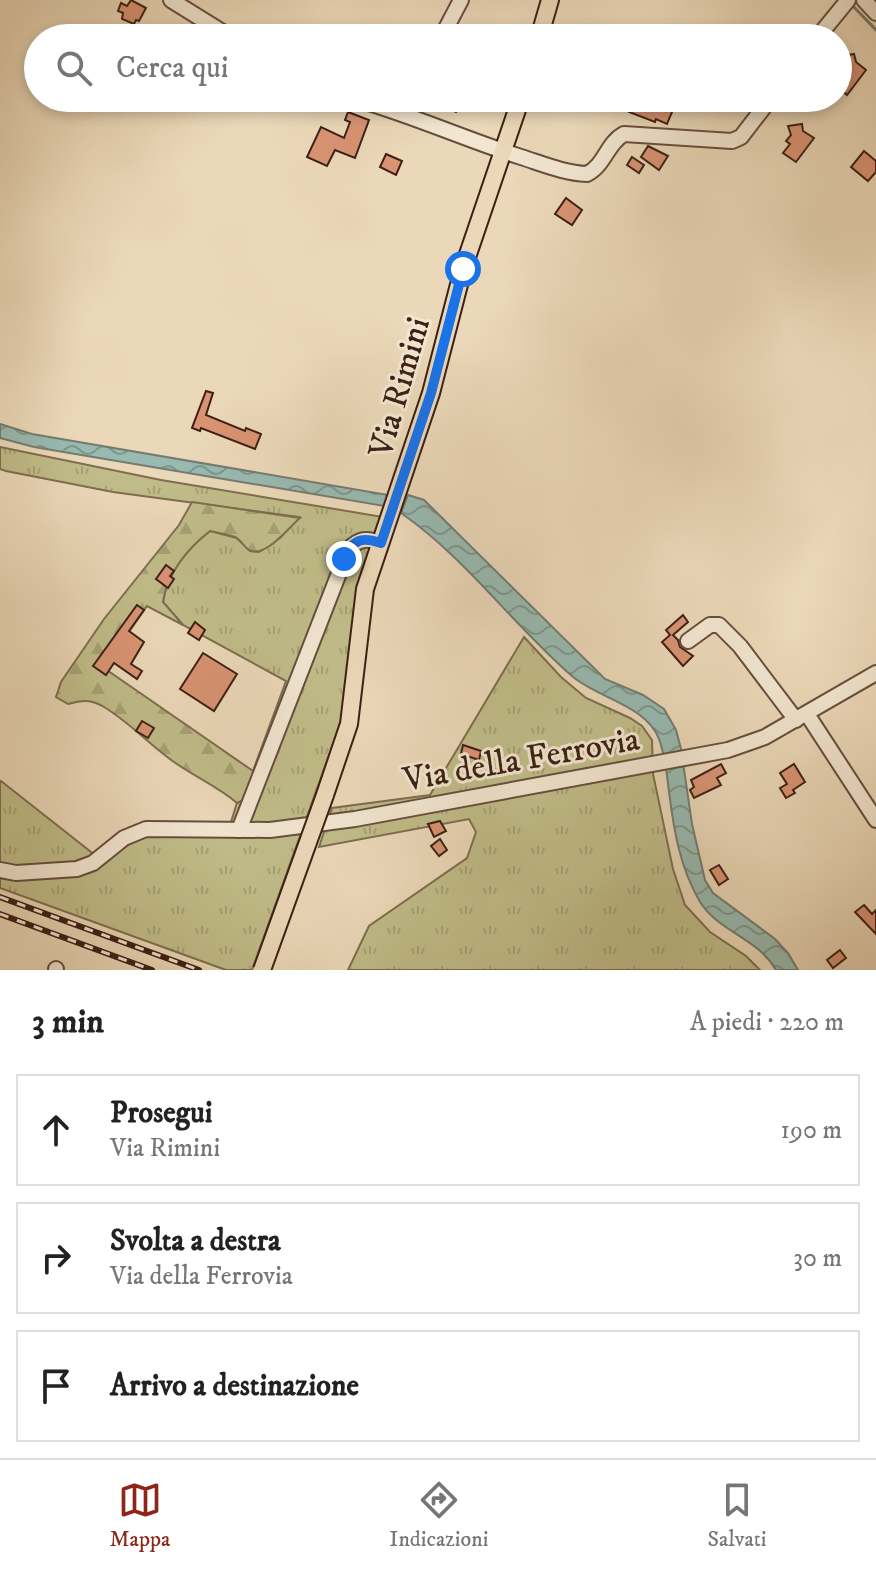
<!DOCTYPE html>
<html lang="it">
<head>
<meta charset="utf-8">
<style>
	body { margin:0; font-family:"IM FELL DW Pica",serif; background:#f2f2f2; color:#222 }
	.stop { position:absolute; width:24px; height:24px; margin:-18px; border:6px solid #1a73e8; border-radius:50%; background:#fff }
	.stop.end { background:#1a73e8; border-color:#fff; box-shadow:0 2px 8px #0008 }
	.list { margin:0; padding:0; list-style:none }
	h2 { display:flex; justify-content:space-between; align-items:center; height:104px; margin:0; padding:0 32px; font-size:34px }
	h2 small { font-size:26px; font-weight:400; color:#767676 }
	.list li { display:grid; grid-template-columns:52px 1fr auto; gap:24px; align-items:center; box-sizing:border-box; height:112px; margin:0 16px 16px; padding:0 16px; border:2px solid #e0e0e0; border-radius:0px }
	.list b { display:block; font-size:30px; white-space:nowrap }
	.list p { margin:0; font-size:26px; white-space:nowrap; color:#767676 }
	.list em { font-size:26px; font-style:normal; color:#767676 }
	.icon { flex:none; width:44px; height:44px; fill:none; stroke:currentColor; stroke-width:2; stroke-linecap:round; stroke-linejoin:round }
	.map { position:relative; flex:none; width:876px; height:970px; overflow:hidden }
	.search { position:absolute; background:#fff; box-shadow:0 4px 12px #0003; left:24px; right:24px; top:24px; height:88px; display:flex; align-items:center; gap:20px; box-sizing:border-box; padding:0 28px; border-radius:44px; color:#767676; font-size:30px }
	.sheet { height:488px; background:#fff }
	nav { display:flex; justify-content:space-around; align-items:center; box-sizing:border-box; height:112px; border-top:2px solid #e0e0e0; background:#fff; font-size:22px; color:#767676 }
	nav a { display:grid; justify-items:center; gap:4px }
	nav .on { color:#8f2418 }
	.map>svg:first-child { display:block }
	.grass { fill:url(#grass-tufts); stroke:#7e6e4f; stroke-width:2 }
	.forest { fill:url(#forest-firs); stroke:#7e6e4f; stroke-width:2 }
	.water { fill:url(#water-waves); stroke:#747c72; stroke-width:2 }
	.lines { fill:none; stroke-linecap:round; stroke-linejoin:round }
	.stream { stroke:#747c72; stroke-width:3 }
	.building { fill:#d99373; stroke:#3d2015; stroke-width:2 }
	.minor-casing { stroke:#684e3e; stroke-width:18 }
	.major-casing { stroke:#3d2015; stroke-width:20 }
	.minor { stroke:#f2e6d1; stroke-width:14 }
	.major { stroke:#ebd8b8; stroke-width:16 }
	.rail-casing { stroke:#3d2015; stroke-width:6 }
	.rail { stroke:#f2e6d1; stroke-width:3; stroke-dasharray:9; stroke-linecap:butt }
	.major-bridge-casing { stroke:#3d2015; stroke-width:20; stroke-linecap:butt }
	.major-bridge { stroke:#ebd8b8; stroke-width:16 }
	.route { stroke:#1a73e8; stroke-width:10 }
	.labels { text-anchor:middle; stroke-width:6; stroke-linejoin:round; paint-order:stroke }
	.street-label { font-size:34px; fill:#3d2015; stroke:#f2e6d1 }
</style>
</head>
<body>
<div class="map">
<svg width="876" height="970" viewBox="0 0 876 970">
	<defs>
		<pattern id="grass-tufts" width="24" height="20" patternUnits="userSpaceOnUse" patternTransform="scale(2)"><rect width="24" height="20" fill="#c0bc89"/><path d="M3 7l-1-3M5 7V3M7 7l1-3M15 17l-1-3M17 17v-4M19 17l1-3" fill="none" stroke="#a6a175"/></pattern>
		<pattern id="forest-firs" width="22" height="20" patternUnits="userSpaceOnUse" patternTransform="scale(2)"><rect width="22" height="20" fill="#c0bc89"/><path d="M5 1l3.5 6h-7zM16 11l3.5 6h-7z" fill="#a6a175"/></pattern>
		<pattern id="water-waves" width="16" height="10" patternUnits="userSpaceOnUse" patternTransform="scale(2)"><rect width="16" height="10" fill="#98bab0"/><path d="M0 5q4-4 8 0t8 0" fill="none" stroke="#7d978e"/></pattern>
	</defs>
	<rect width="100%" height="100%" fill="#ebd8b8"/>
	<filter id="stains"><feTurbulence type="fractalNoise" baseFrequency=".0025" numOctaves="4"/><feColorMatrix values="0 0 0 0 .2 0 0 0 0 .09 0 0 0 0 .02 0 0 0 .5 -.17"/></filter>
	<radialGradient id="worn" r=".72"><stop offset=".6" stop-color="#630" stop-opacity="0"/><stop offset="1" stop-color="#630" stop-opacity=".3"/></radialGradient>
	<g class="grass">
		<path d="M0,447L161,480L383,517L342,719L252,970H226L0,888V783L1,781L100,859L136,835L230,825L237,803L252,795L253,771L286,681L183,625L163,602C167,573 188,548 210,531L237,538L250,551L259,552L280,538L299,517L113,492L6,471L0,469Z"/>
		<path d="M524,637L561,677L586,698L630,718L642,726L652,740L653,774L673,869L685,905L710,932L746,956L760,970H348L369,926L467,858L476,832L469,819L319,847L332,808L430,795Z"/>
	</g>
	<path class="forest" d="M192,502L300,518C289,527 265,559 249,550C244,547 241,540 235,537C228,534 218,533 210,531C188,548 167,573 163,602L183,625L147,606L104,668L253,771L252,796L237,803C217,786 195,777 174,762C150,745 129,722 104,707C91,699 82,700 68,704L56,697L61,682L104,619L179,525Z"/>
	<g class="water">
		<path d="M0,424L32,434L388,495L384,506L34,447L0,438Z"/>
		<path d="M408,495L424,500L605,679L643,695L664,709L676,730L681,749L692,824L705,880L713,893L775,939L788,953L798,970H776C758,938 719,932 700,902C680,868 674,831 669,792C667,774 665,755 659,739C646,705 597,698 572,676C513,625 466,558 401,513Z"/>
	</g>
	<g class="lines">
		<path class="stream" d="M851,4L876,30"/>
	</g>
	<g class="building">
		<path d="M131,0L146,8L139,21L136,20L134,24L122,19L123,13L118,11L121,3L127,6Z"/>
		<path d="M854,54L856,62L866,70L847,95L840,89L849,77L843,72L845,69L841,67V56Z"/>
		<path d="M427,98H463L456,112Z"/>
		<path d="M634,98L654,106L656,100L675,105L667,124L656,119L655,122L629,112Z"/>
		<path d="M348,112L369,120L355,158L335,150L327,166L307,157L321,127L344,138L350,122L345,120Z"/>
		<path d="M802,124L803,131L814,138L796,162L783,153L790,144L786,141L791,135L788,126Z"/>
		<path d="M648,146L668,156L659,170L641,157Z"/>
		<path d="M864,151L876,161V172L868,181L851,167Z"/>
		<path d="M386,154L402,161L396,175L380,167Z"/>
		<path d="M632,157L644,165L639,173L627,165Z"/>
		<path d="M566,198L582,210L572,225L555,214Z"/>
		<path d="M206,391L213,393L206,415L245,431L246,428L261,434L255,449L201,428L200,431L192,428Z"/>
		<path d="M166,565L174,571L170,576L174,579L168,588L156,579Z"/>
		<path d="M137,605L144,610L129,631L144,642L131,664L142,671L137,679L114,663L106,675L93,666Z"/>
		<path d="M683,615L688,622L673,635L678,640L680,647L693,656L683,666L662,642L670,635L666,630Z"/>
		<path d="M195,622L205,630L199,640L188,633Z"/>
		<path d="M203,653L237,674L214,711L180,689Z"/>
		<path d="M142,721L154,728L148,738L136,731Z"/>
		<path d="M630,734L637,742L624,751L618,743Z"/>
		<path d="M463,745L481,751L479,760L461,754Z"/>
		<path d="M721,764L726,773L717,778L721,785L694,798L690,790L694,787L691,780Z"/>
		<path d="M794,764L805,782L793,790L795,793L786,798L780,788L787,784L780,773Z"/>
		<path d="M440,821L446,831L434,837L428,824Z"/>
		<path d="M440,839L447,850L439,856L431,846Z"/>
		<path d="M719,865L728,879L719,885L710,870Z"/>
		<path d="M864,905L872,914L876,910V934L855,912Z"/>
		<path d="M840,950L846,958L833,968L827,960Z"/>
	</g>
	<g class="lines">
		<g class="minor-casing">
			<g id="minor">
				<path d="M171,0L232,38"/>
				<path d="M864,0L876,13"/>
				<path d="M441,38L461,0"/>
				<path d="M817,38L848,0"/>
				<path d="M352,98C410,114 464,139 521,157C543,164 564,173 587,174C605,165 607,143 624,134L732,141L741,137L771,98"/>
				<path d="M688,641L710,625H719L740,646L796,720"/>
				<path d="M807,714L876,820"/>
				<path d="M239,830L348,550C359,538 367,538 381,543"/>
				<path d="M0,870L16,873L77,869L93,863L124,838L146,829L270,830L355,819L728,750L765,737L876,673"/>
				<path d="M56,970V969"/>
			</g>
		</g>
		<g class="major-casing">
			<g id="major">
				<path d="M539,38L550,0"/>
				<path d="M325,795L349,724L365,589L431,393L463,269L521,98"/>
			</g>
		</g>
		<use href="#minor" class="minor"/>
		<use href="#major" class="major"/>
		<g class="rail-casing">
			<g id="rail">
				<path d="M0,897L199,970"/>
				<path d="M0,914L152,970"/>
			</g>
		</g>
		<use href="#rail" class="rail"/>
		<g class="major-bridge-casing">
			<path id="major-bridge" d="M262,970L325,795"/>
		</g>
		<use href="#major-bridge" class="major-bridge"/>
	</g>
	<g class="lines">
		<path class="route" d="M344,559C353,540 360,536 381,543L431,393L463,269"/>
	</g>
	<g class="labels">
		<g class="street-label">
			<text transform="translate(398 387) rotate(-74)" y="12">Via Rimini</text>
			<text transform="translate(521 758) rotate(-10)" y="12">Via della Ferrovia</text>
		</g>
	</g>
	<rect width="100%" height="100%" filter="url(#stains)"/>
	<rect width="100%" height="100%" fill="url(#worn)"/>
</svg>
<div class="stop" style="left:463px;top:269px"></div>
<div class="stop end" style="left:344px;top:559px"></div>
<div class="search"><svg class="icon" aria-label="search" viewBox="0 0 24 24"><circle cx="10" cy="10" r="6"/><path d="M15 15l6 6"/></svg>Cerca qui</div>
</div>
<section class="sheet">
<h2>3 min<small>A piedi · 220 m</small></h2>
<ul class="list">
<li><svg class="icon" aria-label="ahead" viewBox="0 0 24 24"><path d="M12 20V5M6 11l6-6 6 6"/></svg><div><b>Prosegui</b><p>Via Rimini</p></div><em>190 m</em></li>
<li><svg class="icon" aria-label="right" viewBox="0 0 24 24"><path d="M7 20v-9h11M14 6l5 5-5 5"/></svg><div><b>Svolta a destra</b><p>Via della Ferrovia</p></div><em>30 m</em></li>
<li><svg class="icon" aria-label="arrive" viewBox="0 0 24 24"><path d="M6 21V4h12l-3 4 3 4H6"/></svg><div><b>Arrivo a destinazione</b></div></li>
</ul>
</section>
<nav>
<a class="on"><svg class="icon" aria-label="map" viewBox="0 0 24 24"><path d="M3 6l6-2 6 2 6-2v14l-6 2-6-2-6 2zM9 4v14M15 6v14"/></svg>Mappa</a>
<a><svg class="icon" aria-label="directions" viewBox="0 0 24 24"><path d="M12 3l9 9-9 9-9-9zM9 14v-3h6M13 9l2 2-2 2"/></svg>Indicazioni</a>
<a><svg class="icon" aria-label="saved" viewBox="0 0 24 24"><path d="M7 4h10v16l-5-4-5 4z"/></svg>Salvati</a>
</nav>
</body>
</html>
